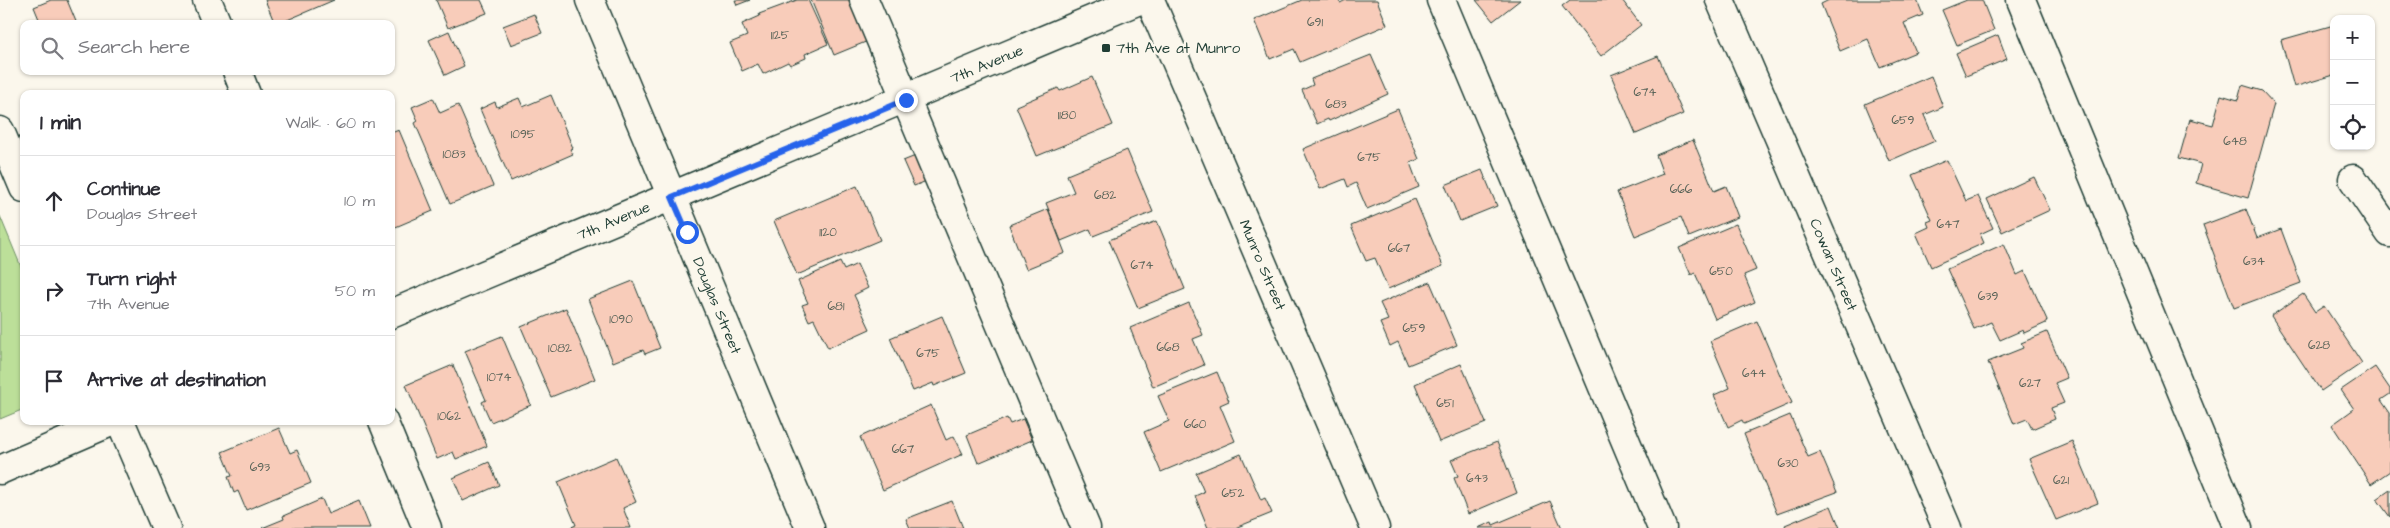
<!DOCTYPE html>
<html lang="en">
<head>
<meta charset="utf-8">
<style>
	body { margin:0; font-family:"Architects Daughter",sans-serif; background:#f2f2f3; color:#2b2b33 }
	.controls { position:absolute; right:15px; top:15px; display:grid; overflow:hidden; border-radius:10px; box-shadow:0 1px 4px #0004 }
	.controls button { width:45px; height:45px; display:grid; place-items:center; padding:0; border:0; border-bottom:1px solid #e1e1e2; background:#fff; color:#2b2b33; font:25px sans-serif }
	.stop { position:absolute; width:15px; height:15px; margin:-11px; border:4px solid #2563eb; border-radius:50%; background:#fff }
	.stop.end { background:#2563eb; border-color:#fff; box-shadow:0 1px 5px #0008 }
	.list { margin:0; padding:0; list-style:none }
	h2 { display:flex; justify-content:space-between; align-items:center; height:65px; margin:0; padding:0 20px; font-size:21px }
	h2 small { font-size:16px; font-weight:400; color:#7c7c81 }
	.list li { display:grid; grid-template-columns:32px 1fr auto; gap:15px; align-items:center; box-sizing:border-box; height:90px; padding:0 20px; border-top:1px solid #e1e1e2 }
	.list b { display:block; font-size:19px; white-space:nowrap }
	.list p { margin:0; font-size:16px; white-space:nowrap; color:#7c7c81 }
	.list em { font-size:16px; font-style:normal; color:#7c7c81 }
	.icon { flex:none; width:28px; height:28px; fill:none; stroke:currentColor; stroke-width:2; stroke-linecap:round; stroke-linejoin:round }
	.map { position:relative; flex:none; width:2390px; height:528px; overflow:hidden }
	.search { position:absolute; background:#fff; box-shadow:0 1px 4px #0004; left:20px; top:20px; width:375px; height:55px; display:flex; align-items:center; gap:12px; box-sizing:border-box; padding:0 18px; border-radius:10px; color:#7c7c81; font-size:19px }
	.panel { position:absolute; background:#fff; box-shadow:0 1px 4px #0004; left:20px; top:90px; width:375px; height:335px; border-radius:10px }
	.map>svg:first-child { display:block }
	.green { fill:#bcdf99; stroke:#6e8e66 }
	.building { fill:#f8ccba; stroke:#1f3d34 }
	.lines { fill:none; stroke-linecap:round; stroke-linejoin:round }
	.minor-casing { stroke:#1f3d34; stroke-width:31 }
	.minor { stroke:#fbf7ec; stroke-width:28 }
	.route { stroke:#2563eb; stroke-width:6 }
	.poi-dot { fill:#1f3d34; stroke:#fbf7ec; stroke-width:2 }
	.labels { text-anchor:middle; stroke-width:5; stroke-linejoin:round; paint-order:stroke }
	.number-label { font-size:12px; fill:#556156 }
	.poi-label { font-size:15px; fill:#1f3d34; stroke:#fbf7ec; text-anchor:start }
	.street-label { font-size:15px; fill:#1f3d34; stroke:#fbf7ec }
</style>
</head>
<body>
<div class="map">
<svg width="2390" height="528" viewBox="0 0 2390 528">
	<rect width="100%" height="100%" fill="#fbf7ec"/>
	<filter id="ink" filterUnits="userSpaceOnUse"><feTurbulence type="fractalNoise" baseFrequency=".02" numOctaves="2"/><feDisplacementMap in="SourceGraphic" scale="10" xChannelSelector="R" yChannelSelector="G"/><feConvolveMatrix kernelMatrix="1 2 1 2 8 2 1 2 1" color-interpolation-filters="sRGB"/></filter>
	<g filter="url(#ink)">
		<path class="green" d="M0,216L24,274V409L0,419Z"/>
		<g class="building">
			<path d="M51,0H67L77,24H41L34,7Z"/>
			<path d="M265,0H334L278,24H275Z"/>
			<path d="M436,0H481L487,13L448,28Z"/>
			<path d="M735,0H750L737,5Z"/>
			<path d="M797,0H808L828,44L805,54L806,58L790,65L788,62L763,74L758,64L742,71L730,43L747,36L742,24L760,16L759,14Z"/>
			<path d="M811,0H851L868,41L834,55Z"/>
			<path d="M1302,0H1339L1340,3L1346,0H1377L1387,25L1300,62L1294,49L1270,59L1254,20Z"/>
			<path d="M1476,0H1520L1493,21Z"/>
			<path d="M1570,0H1622L1641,25L1601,56L1562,6Z"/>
			<path d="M1829,0H1917L1923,15L1904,23L1916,52L1880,67L1868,39L1840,51L1821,4Z"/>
			<path d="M1967,0H1982L1994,30L1957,45L1942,10Z"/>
			<path d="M534,14L542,33L511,45L503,26Z"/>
			<path d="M2334,25V75L2294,87L2281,40Z"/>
			<path d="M449,31L464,66L445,75L429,40Z"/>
			<path d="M1998,35L2007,59L1966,76L1956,53Z"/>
			<path d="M1371,55L1388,94L1329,121L1328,119L1317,124L1302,90L1313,85L1311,79Z"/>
			<path d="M1658,56L1683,114L1636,134L1611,75Z"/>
			<path d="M1931,76L1943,107L1924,115L1935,141L1889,161L1865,104Z"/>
			<path d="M1092,77L1113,125L1037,156L1016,106L1058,88L1060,91Z"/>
			<path d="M2242,85L2262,91L2274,104L2248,198L2196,183L2201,164L2179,158L2190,119L2213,125L2221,95L2238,100Z"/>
			<path d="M551,95L573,148L570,149L573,154L511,181L480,109L495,102L497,107L519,98L523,107Z"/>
			<path d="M433,98L440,113L458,105L493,186L450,204L415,123L418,121L412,107Z"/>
			<path d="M1398,109L1419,159L1410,163L1419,187L1367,209L1356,183L1348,187L1345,179L1320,189L1303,149Z"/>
			<path d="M399,130L433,211L391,229V133Z"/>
			<path d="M1693,140L1714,191L1726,186L1738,217L1689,237L1681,217L1635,236L1617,192L1663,174L1656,155Z"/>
			<path d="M1127,150L1153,212L1093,236L1090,229L1061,241L1046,203L1074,192L1067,175Z"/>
			<path d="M918,155L929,180L914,186L903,161Z"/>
			<path d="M1947,160L1966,201L1978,196L1993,228L1980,234L1984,243L1931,267L1916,233L1929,227L1927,222L1932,220L1912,175Z"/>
			<path d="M1482,170L1497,206L1460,221L1445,185Z"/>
			<path d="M2034,177L2050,210L2002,232L1987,199Z"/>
			<path d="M857,186L880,240L797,275L774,221Z"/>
			<path d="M1415,199L1443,266L1388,289L1375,258L1366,261L1351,226Z"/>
			<path d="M1048,209L1065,253L1026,269L1009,225Z"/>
			<path d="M2246,209L2257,238L2281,229L2301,283L2234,308L2203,225Z"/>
			<path d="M1157,221L1185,289L1138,308L1109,240Z"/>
			<path d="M1736,224L1756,270L1744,275L1755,302L1715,319L1695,273L1691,275L1679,248Z"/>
			<path d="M2004,244L2017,275L2025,271L2047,320L2046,323L2024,333L2023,330L2000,340L1991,322L1974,329L1947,269Z"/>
			<path d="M840,262L844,270L857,264L868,288L854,295L870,329L828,348L814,319L809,321L802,305L808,303L798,281Z"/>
			<path d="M633,281L660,348L645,354L643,350L613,362L588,299Z"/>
			<path d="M1430,282L1457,345L1408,365L1398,342L1390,346L1380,323L1388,320L1380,303Z"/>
			<path d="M2303,294L2315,312L2324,306L2362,363L2321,391L2271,316Z"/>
			<path d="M1189,303L1203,335L1193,339L1204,365L1153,387L1130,328Z"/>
			<path d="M566,308L595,379L551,397L521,327Z"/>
			<path d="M942,316L966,373L934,386L933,383L913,391L890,338Z"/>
			<path d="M1757,321L1792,403L1744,424L1742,420L1728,427L1714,395L1730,388L1710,341Z"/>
			<path d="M2047,332L2067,378L2055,383L2064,403L2051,408L2055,419L2032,429L2027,419L2014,424L1988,362L2023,348L2021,343Z"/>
			<path d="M502,336L531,405L491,422L482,402L486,400L465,351Z"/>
			<path d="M1461,364L1486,423L1439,442L1415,384Z"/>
			<path d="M453,365L487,446L456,459L453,452L437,459L406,385Z"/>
			<path d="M2375,367L2390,389V394L2381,400L2390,413V471L2371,484L2332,425L2354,409L2341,390Z"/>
			<path d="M1217,372L1229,401L1220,405L1235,441L1161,472L1144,432L1169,421L1158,396Z"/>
			<path d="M931,405L946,440L954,436L963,454L883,490L860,437Z"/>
			<path d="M1790,415L1808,457L1820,452L1837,492L1777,514L1744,434Z"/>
			<path d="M1007,418L1010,424L1023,419L1032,440L978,463L967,435Z"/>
			<path d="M279,428L290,453L297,450L311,483L246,510L238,491L234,493L228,477L232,476L222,452Z"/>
			<path d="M2072,441L2098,503L2056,520L2029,459Z"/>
			<path d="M1497,442L1517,493L1468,514L1454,478L1458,476L1451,460Z"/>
			<path d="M1241,454L1261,500L1265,498L1272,513L1235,528H1208L1195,496L1204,492L1196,473Z"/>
			<path d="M616,457L636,502L623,508L631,528H569L576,525L558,482Z"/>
			<path d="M489,462L499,485L463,501L453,478Z"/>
			<path d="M2390,490V517L2377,499Z"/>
			<path d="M322,499L328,514L359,501L370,528H262L284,519L283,516Z"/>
			<path d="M952,501L963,528H910L906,519Z"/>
			<path d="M1550,501L1562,528H1478L1492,522L1493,525Z"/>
			<path d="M1831,506L1840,528H1786L1785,525Z"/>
		</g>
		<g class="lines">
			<g class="minor-casing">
				<g id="minor">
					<path d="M207,0L217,24"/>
					<path id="s1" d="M590,0L810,528"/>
					<path d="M864,0L1086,528"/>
					<path id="s2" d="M1150,0L1375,528"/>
					<path d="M1441,0L1662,528"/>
					<path id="s3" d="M1720,0L1947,528"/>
					<path d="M2021,0L2238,528"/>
					<path d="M237,71L246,94"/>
					<path d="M0,131L24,188"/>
					<path d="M2353,179L2390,233"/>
					<path id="s4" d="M391,314L1139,0"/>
					<path d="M120,421L166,528"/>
					<path d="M383,421L427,528"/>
					<path d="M0,470L113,421"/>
				</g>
			</g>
			<use href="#minor" class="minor"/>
		</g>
	</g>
	<g class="lines" filter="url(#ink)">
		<path class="route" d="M687,232L672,197L906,100"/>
	</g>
	<rect class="poi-dot" x="1101" y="43" width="10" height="10" rx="2.5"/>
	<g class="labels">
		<g class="number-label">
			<text x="1315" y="26">691</text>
			<text x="780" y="39">1125</text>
			<text x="1645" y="96">674</text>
			<text x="1336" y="108">683</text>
			<text x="1067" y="119">1180</text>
			<text x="1903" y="124">659</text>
			<text x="523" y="138">1095</text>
			<text x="2235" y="145">648</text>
			<text x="454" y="158">1083</text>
			<text x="1369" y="161">675</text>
			<text x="1681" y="193">666</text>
			<text x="1105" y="199">682</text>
			<text x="1948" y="228">647</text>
			<text x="828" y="236">1120</text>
			<text x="1399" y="252">667</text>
			<text x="2254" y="265">634</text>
			<text x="1142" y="269">674</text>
			<text x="1721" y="275">650</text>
			<text x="1988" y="300">639</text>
			<text x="836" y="310">681</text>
			<text x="621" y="323">1090</text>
			<text x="1414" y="332">659</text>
			<text x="2319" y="349">628</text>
			<text x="1168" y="351">668</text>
			<text x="560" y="352">1082</text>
			<text x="928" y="357">675</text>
			<text x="1754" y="377">644</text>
			<text x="499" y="381">1074</text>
			<text x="2030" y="387">627</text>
			<text x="1445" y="407">651</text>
			<text x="449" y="420">1062</text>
			<text x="1195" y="428">660</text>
			<text x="903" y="453">667</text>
			<text x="1788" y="467">630</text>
			<text x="260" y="471">693</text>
			<text x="1477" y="482">643</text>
			<text x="2061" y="484">621</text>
			<text x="1233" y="497">652</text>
		</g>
		<g class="poi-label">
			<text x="1116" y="53">7th Ave at Munro</text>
		</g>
		<g class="street-label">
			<text dy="5" stroke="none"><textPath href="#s4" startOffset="646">7th Avenue</textPath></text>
			<text dy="5" stroke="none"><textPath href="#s4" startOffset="241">7th Avenue</textPath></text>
			<text dy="5" stroke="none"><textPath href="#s2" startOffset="288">Munro Street</textPath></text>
			<text dy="5" stroke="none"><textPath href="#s3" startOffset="288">Cowan Street</textPath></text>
			<text dy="5" stroke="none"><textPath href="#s1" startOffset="331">Douglas Street</textPath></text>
		</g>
	</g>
</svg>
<div class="controls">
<button>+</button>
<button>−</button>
<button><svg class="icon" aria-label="locate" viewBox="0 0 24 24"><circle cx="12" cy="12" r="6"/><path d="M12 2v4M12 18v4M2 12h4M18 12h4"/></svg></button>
</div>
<div class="stop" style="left:687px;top:232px"></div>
<div class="stop end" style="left:906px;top:100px"></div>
<div class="search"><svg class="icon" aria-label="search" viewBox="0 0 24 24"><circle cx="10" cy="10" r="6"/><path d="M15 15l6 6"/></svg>Search here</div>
<section class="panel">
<h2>1 min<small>Walk · 60 m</small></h2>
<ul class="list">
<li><svg class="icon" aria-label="ahead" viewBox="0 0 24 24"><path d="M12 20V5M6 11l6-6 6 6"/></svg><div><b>Continue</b><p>Douglas Street</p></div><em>10 m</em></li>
<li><svg class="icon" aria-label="right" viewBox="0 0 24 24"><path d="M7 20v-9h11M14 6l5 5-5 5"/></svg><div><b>Turn right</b><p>7th Avenue</p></div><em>50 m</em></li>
<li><svg class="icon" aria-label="arrive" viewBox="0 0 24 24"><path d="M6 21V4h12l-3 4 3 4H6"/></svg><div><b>Arrive at destination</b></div></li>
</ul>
</section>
</div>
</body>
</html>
